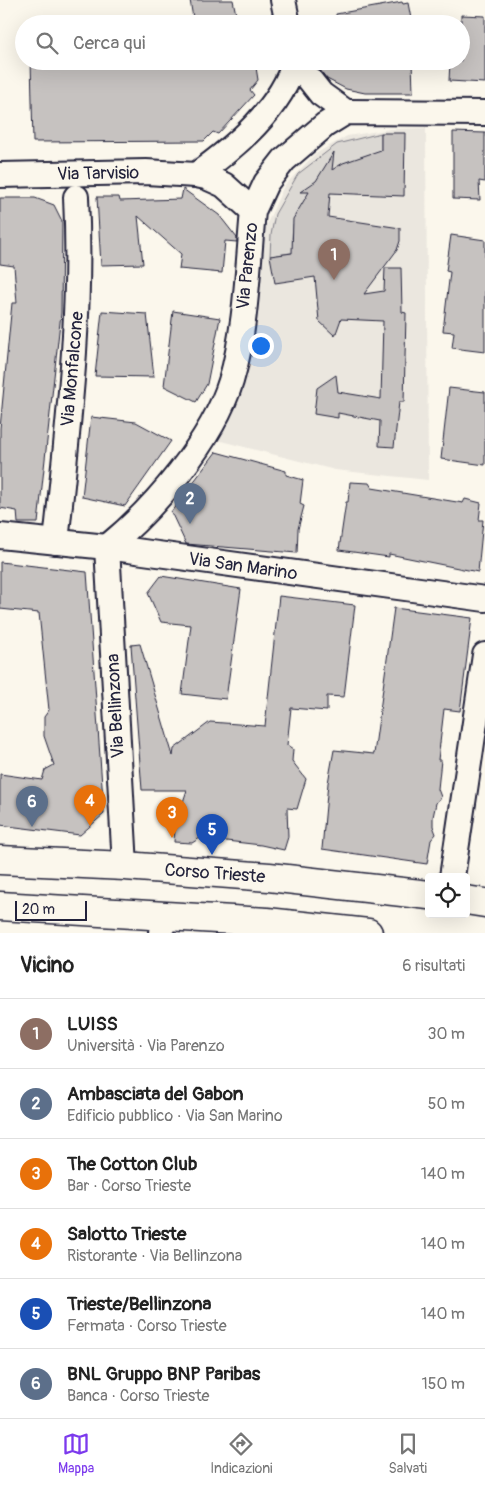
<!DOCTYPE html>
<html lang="it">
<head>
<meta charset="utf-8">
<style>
	body { margin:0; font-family:Pangolin,sans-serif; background:#f6f6f6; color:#222 }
	.controls { position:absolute; right:15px; bottom:15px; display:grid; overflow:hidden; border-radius:5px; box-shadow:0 5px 20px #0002 }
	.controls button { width:45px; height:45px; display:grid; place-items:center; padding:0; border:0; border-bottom:1px solid #e0e0e0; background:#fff; color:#222; font:25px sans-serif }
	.scale { position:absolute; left:15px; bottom:12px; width:72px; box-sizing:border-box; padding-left:5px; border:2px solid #22223b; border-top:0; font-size:14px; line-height:18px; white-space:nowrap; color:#22223b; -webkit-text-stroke:4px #fbf7ec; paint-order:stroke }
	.you { position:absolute; left:260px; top:345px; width:18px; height:18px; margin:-12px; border:4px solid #fff; border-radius:50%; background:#1a73e8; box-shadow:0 0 0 8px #1a73e833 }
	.badge { display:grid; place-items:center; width:32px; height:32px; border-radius:50%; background:#7c3aed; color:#fff; font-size:16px; font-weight:700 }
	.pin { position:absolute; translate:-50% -41px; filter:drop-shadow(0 1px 2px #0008) }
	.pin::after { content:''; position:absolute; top:26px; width:18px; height:15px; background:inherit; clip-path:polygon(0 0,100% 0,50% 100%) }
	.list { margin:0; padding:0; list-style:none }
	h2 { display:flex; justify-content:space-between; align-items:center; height:65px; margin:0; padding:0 20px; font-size:21px }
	h2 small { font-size:16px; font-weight:400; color:#767676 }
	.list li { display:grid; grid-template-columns:32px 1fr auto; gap:15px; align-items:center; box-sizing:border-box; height:70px; padding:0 20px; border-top:1px solid #e0e0e0 }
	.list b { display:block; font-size:19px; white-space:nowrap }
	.list p { margin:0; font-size:16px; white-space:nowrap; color:#767676 }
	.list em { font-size:16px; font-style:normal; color:#767676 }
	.icon { flex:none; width:28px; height:28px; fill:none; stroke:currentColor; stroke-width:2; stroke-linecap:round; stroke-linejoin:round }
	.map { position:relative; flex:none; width:485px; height:933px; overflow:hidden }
	.search { position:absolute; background:#fff; box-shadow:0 5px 20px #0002; left:15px; right:15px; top:15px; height:55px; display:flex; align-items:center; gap:12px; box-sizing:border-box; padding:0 18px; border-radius:28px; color:#767676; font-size:19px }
	.sheet { height:485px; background:#fff }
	nav { display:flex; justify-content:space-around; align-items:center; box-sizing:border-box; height:70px; border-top:1px solid #e0e0e0; background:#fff; font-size:14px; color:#767676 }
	nav a { display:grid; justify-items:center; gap:2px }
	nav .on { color:#7c3aed }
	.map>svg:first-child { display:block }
	.built { fill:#ebe7df }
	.green { fill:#dbd8d3; stroke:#7e7d87 }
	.building { fill:#c6c2c0; stroke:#22223b }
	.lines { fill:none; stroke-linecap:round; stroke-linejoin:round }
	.street-casing { stroke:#22223b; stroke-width:28 }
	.secondary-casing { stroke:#22223b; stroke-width:31 }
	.street { stroke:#fbf7ec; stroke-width:24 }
	.secondary { stroke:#fbf7ec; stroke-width:28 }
	.labels { text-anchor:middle; stroke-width:5; stroke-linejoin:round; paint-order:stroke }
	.street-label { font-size:18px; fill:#22223b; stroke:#fbf7ec }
</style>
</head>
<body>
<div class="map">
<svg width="485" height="933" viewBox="0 0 485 933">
	<rect width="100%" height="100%" fill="#fbf7ec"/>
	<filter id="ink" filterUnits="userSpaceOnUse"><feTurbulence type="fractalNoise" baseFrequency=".02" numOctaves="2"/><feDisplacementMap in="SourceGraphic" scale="10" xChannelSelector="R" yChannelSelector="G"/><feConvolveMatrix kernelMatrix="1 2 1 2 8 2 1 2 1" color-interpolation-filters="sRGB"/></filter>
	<g filter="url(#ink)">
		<path class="built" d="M426,128L428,480L335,470L217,440L224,429L241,368L265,228L284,186L315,154L347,136L391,129Z"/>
		<path class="green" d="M381,133V161L366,163L293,224L292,239L299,240L297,252L270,256L271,235L275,214L298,174L337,144Z"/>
		<g class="building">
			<path d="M190,0H233L238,24H194Z"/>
			<path d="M402,2L403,4L408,3L412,24H337L336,14Z"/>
			<path d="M461,15L485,16V83L449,81L450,61H461Z"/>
			<path d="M31,61H116V64L167,67V64L201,65V61H255L258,80L250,90L254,95L218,134L213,132L204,141L33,142Z"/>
			<path d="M313,61H412L413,93H365L346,89L327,79Z"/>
			<path d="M453,132L485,133V182L479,181L480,200L453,199Z"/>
			<path d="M381,133H405L404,196L330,193L328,217L400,228V241L397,250L364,294L384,291L385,268H401L402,312L406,313L404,402H399L394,447L379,446L380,421L338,413V418L314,414L317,388L336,375L338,392L381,399L383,321L341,319L335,336L319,321L315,277L275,283L270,256L292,253L293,219L309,192H300L316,181L334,152L332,170L343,163L381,150Z"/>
			<path d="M183,189L219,215L237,238V242L225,241L222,273L179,269L181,254L138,216L143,264L101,265L97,197H119L120,201L181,199Z"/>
			<path d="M0,198H35L54,205L62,221L61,313L38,523H18L17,511L0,508V428L12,303H17L14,266L0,264Z"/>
			<path d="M451,235L485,240V352L452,348L454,332L443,331L450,272L446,271Z"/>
			<path d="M102,311L147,314L154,377L95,376Z"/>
			<path d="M173,311L220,318L207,384L196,402L164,386Z"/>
			<path d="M449,388L485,392V465L441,459Z"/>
			<path d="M91,417L136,422L171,441L125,506L82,497Z"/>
			<path d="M216,452L286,471V475L303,480L300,504L304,506L298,529L297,553L186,544L171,512Z"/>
			<path d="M350,482L369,483L372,488L463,503L465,499L481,503L479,520H483L478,572L389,554V557L339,550L346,502H348Z"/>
			<path d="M0,562L87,572L104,814L80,835L0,825V774L42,780L45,770L54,765L44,736V717L49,710L39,613L0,609Z"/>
			<path d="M161,576L241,589L226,699L182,694L191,625L161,622L148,593Z"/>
			<path d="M279,596L355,605L344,697L327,696V711L291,708L287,745L293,749L292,761L306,779L297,809L287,808L288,837L284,850L261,845L200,838L192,843L174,842L175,826L187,790H142L131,645L140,644L173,756L174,749L210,722L265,726Z"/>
			<path d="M394,608L472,618L460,711L444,709L438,760H441L438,789L441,797L436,803L433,817V826L436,834L431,840L427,864L322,849L328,783L334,750L374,754Z"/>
		</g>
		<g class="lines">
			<g class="street-casing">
				<g id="street">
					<path d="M283,0L288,24"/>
					<path d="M295,61L321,94L346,112"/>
					<path d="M0,175L146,172L196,175L206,177L224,185L253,211"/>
					<path d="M196,175C235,147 281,109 295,61"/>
					<path d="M0,536L107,547L485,599"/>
					<path d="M56,542C68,427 82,313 76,197"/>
					<path d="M125,866L107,547C154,509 213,440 231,381C246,331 248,264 253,211L266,183L284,160L325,125L346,112L485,113"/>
					<path d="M452,877L485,655"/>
					<path d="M161,933L163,915"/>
				</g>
			</g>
			<g class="secondary-casing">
				<g id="secondary">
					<path d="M0,860L125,866L269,877L429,895"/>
					<path d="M466,900L485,903"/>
					<path d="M0,906L267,922L368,933"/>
				</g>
			</g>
			<use href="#street" class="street"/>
			<use href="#secondary" class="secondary"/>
		</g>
	</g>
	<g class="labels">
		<g class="street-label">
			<text transform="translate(98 173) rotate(-1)" y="6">Via Tarvisio</text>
			<text transform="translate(247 266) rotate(-84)" y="6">Via Parenzo</text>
			<text transform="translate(72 369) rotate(-85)" y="6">Via Monfalcone</text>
			<text transform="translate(243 566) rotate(8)" y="6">Via San Marino</text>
			<text transform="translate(115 706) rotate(-93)" y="6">Via Bellinzona</text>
			<text transform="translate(215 873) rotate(4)" y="6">Corso Trieste</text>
		</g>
	</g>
</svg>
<div class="controls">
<button><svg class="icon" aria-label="locate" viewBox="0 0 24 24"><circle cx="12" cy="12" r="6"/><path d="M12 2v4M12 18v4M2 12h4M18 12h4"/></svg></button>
</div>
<div class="scale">20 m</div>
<div class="you"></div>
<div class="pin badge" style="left:334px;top:280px;background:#8d6e63">1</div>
<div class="pin badge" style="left:190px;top:524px;background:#5c6f8a">2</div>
<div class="pin badge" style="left:172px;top:838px;background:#e8710a">3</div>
<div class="pin badge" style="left:90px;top:826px;background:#e8710a">4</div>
<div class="pin badge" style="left:212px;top:855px;background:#1a4fb4">5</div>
<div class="pin badge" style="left:32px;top:827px;background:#5c6f8a">6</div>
<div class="search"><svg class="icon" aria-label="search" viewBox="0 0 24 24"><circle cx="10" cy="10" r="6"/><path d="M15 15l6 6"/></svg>Cerca qui</div>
</div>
<section class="sheet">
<h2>Vicino<small>6 risultati</small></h2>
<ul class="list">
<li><span class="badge" style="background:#8d6e63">1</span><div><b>LUISS</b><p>Università · Via Parenzo</p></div><em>30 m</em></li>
<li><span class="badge" style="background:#5c6f8a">2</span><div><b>Ambasciata del Gabon</b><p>Edificio pubblico · Via San Marino</p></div><em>50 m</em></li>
<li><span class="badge" style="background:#e8710a">3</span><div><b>The Cotton Club</b><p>Bar · Corso Trieste</p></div><em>140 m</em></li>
<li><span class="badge" style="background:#e8710a">4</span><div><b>Salotto Trieste</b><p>Ristorante · Via Bellinzona</p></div><em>140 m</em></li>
<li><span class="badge" style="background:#1a4fb4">5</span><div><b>Trieste/Bellinzona</b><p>Fermata · Corso Trieste</p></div><em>140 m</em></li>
<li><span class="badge" style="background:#5c6f8a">6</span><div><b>BNL Gruppo BNP Paribas</b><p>Banca · Corso Trieste</p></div><em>150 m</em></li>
</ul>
</section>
<nav>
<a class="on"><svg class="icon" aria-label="map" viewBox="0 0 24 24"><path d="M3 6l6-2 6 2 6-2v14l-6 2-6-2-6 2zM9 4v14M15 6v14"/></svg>Mappa</a>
<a><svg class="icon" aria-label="directions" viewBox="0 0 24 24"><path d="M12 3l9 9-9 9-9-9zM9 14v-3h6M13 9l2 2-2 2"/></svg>Indicazioni</a>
<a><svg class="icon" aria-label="saved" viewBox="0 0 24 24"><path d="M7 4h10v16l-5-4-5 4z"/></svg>Salvati</a>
</nav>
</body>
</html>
